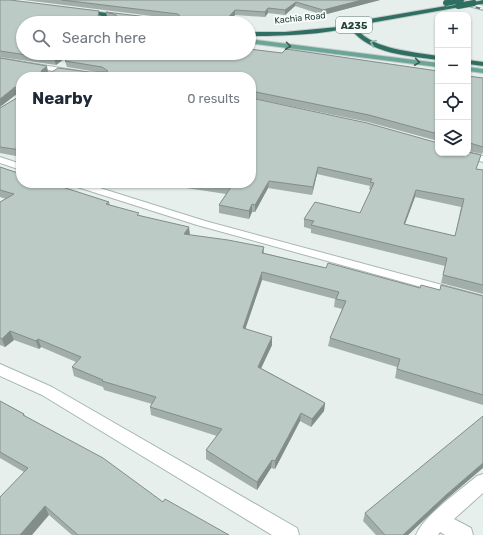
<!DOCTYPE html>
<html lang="en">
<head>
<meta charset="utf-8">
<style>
	body { margin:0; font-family:Rubik,sans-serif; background:#f6f6f7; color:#1f2937 }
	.controls { position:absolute; right:12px; top:12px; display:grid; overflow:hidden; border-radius:8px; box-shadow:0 1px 3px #0004 }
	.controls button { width:36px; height:36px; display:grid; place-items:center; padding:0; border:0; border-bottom:1px solid #e0e1e3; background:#fff; color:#1f2937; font:20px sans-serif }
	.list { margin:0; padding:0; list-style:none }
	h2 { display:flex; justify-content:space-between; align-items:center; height:52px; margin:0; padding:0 16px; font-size:17px }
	h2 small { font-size:13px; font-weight:400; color:#747a83 }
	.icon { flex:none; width:22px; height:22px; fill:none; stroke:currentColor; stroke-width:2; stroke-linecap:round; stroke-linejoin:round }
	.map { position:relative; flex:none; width:483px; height:535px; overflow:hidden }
	.search { position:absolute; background:#fff; box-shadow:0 1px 3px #0004; left:16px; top:16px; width:240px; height:44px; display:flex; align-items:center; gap:10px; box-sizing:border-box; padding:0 14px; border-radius:22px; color:#747a83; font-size:15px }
	.panel { position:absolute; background:#fff; box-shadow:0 1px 3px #0004; left:16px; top:72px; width:240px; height:116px; border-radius:16px }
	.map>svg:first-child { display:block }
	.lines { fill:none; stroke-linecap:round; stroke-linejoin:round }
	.street-casing { stroke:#a8b8b2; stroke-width:2 }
	.primary-casing { stroke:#c2cac8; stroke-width:2 }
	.highway-casing { stroke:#c2cac8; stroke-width:2 }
	.street { fill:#fff; fill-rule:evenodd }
	.primary { fill:#6aa596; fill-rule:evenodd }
	.highway { fill:#2f6f62; fill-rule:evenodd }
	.rail-casing { stroke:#5f7d75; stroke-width:2 }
	.rail { stroke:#f7fbf9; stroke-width:1.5; stroke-dasharray:4.5; stroke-linecap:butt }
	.highway-bridge-casing { stroke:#c2cac8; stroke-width:7; stroke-linecap:butt }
	.highway-bridge { stroke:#2f6f62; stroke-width:6 }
	.wall { fill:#a1aea9; fill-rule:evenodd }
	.shaded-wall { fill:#838d89 }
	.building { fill:#bbcac4; stroke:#838d89; fill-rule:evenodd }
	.oneway { stroke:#93b5ae }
	.oneway2 { stroke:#365b51 }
	.labels { text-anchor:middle; stroke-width:3.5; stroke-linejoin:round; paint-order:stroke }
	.far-street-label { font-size:9px; fill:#24423a; stroke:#f7fbf9 }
	.shield { fill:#f7fbf9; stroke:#637a73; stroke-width:1 }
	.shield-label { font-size:10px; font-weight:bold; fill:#24423a }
</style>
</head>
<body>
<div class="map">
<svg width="483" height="535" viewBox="0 0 483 535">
	<rect width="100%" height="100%" fill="#e6efeb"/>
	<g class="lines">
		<g class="street-casing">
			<g id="street">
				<path d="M460,0L483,6V10L458,3V1Z"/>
				<path d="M0,58L103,75L107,77H90L0,62Z"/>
				<path d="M468,152L483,156V162L458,155L456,153Z"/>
				<path d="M0,157L21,164V170L0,163Z"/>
				<path d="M69,183H84L205,221L483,296V304L197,225L71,185Z"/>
				<path d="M0,364L52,387L297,528L299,535H272L42,395L0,376Z"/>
				<path d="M483,474V493L454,519L471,528L473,535H445L440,532L438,535H416C424,515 460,491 477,476Z"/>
			</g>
		</g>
		<g class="primary-casing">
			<g id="primary">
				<path d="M249,39L438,63V67L249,43Z"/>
				<path d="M468,67L483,69V73L468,71Z"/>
			</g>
		</g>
		<g class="highway-casing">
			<g id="highway">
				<path d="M483,0V4L474,5L471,3Z"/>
				<path d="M458,4L461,6L460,7L370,23L358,30C373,49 414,52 438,56V60C410,56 369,54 351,29L354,27C320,35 284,36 249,36V32H285L338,27L370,19Z"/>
				<path d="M84,10L123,15L126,17L123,19L82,13V11Z"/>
				<path d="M468,60L483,62V66L468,64Z"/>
			</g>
		</g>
		<use href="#street" class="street"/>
		<use href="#primary" class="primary"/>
		<use href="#highway" class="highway"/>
		<g class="rail-casing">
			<path id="rail" d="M445,0L483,9"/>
		</g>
		<use href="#rail" class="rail"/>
		<g class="highway-bridge-casing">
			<g id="highway-bridge">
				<path d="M446,3L461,0"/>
				<path d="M458,6L474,3"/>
			</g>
		</g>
		<use href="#highway-bridge" class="highway-bridge"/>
	</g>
	<g class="wall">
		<path d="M0,0L100,16L107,19H113L107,17L106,12L164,19H176L24,0H380L323,15L295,6L285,15L268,13L265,17L235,15L228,23H23V53H72L56,65L0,57Z"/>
		<path d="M0,58L48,72H97L67,67L65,61L438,71V141L368,122L251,98L481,155L476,169L483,170V294L441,283L445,266L311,233V229L304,227V219L360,213L371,190L369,189L370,186L317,174L312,195L268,188L255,212H252L249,219L219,213V205L226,194L186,188L185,183H251V77H21V157L0,153V108L20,96V94H17ZM415,197L461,207L455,236L405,224Z"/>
		<path d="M468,76L483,78V152L482,154L468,151Z"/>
		<path d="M0,167L109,202L110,205L139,215L190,235L264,247V253L326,268L420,288L483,296V405L395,378L397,367L328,346L330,338L342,309L334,307L335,299L262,280L245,328L272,345L261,368L325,403L324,411L311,427L300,421L275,469L271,468L257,490L206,459V450L217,436L151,415L150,407L152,404L104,390L103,387L74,376L72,367L76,362L41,347L39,349L14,340L5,347L0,345V202L6,199L0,197Z"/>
		<path d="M0,401L24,414L26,417L163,502L229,535H72L49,515L24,472L0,458Z"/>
		<path d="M442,503L408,535H376L363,521L365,513Z"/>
	</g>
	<g class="shaded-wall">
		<path d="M362,0H380L323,15V10Z"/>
		<path d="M296,2L295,6L285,15V10Z"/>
		<path d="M268,8V13L265,17V12Z"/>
		<path d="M235,10V15L228,23H223Z"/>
		<path d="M63,53H72L56,65L54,59Z"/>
		<path d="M47,66L48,72H41L42,70Z"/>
		<path d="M15,87L17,94L0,107V99Z"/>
		<path d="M318,167L317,174L312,195L313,187Z"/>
		<path d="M269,181L268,188L255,212V205Z"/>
		<path d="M416,190L415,197L402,232L404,224Z"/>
		<path d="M252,204V212L249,219V211Z"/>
		<path d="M189,227L190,235L184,234Z"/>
		<path d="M262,272V280L243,336V328Z"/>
		<path d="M10,331L14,340L5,347L2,339Z"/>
		<path d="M272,337V345L258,375V367Z"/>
		<path d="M38,339L41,347L39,349L36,341Z"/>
		<path d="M325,403L324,411L311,427L312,419Z"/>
		<path d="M301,413L300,421L275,469V461Z"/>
		<path d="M272,460L271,468L257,490V482Z"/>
		<path d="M483,463V468L442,503L408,535H403L446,495Z"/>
		<path d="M45,506L49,515L32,535H20Z"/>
	</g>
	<g class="building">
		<path d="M0,0H10L99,11L98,16L107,19H116L118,18L116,15L106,12L164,19H181L182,18L178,14L62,0H362L323,10L296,2L285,10L268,8L265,12L235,10L223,23H23V53H63L54,59L0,51Z"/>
		<path d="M249,49L282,53L286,49L438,71V134L369,115L251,91V77H21V150L0,147V108L20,96V88L15,87L0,99V58L47,66L42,70L41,72H52L58,68L89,72H106L108,71L102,67L65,61L76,53H249Z"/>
		<path d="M468,76L483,78V147L470,143L468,144Z"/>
		<path d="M251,98L367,123L438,143V153H468V152L481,155L476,169L483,170V285L443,275L447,258L311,225L314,221L304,219L315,202L360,213L374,183L370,182L372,179L318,167L313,187L269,181L255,205L252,204L249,211L219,205L231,187L203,183H251ZM416,190L464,199L455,236L404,224Z"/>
		<path d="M0,167L21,174V183H50L109,202L106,204L139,213L137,215L189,227L184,234L228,240L264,247L262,253L326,268L328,263L420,288L421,285L440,290L441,285L483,296V395L397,369L400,359L330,338L346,301L336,299L339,292L262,272L243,328L272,337L258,367L325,403L312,419L301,413L275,461L272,460L257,482L206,450L222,429L150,407L156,397L102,381L103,380L72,367L81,357L38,339L36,341L10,331L2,339L0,338V202L14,194L0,190Z"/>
		<path d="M0,401L24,414L23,415L103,458L163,502L165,499L229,535H78L45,506L20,535H0V497L28,468L0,452Z"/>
		<path d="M483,416V463L446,495L403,535H385L365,513Z"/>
	</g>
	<defs><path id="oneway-chevron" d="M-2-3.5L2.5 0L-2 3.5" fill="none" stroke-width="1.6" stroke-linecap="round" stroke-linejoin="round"/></defs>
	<use class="oneway" href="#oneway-chevron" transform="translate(373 43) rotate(-158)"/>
	<g class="oneway2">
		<use href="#oneway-chevron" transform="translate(288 46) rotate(7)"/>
		<use href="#oneway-chevron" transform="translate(417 62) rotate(8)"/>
	</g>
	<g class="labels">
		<g class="far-street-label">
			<text transform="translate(300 18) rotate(-6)" y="3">Kachia Road</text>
		</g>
		<rect class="shield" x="336" y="17" width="36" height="16" rx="3"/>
		<g class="shield-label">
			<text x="354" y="29">A235</text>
		</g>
	</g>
</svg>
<div class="controls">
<button>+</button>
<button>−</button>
<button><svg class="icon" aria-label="locate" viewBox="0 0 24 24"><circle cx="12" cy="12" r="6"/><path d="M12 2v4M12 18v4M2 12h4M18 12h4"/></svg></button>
<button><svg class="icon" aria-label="layers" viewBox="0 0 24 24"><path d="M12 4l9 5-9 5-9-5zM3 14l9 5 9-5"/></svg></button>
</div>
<div class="search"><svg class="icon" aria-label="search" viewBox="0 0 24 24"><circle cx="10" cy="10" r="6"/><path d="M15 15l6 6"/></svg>Search here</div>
<section class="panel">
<h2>Nearby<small>0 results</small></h2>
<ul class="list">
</ul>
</section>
</div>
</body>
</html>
